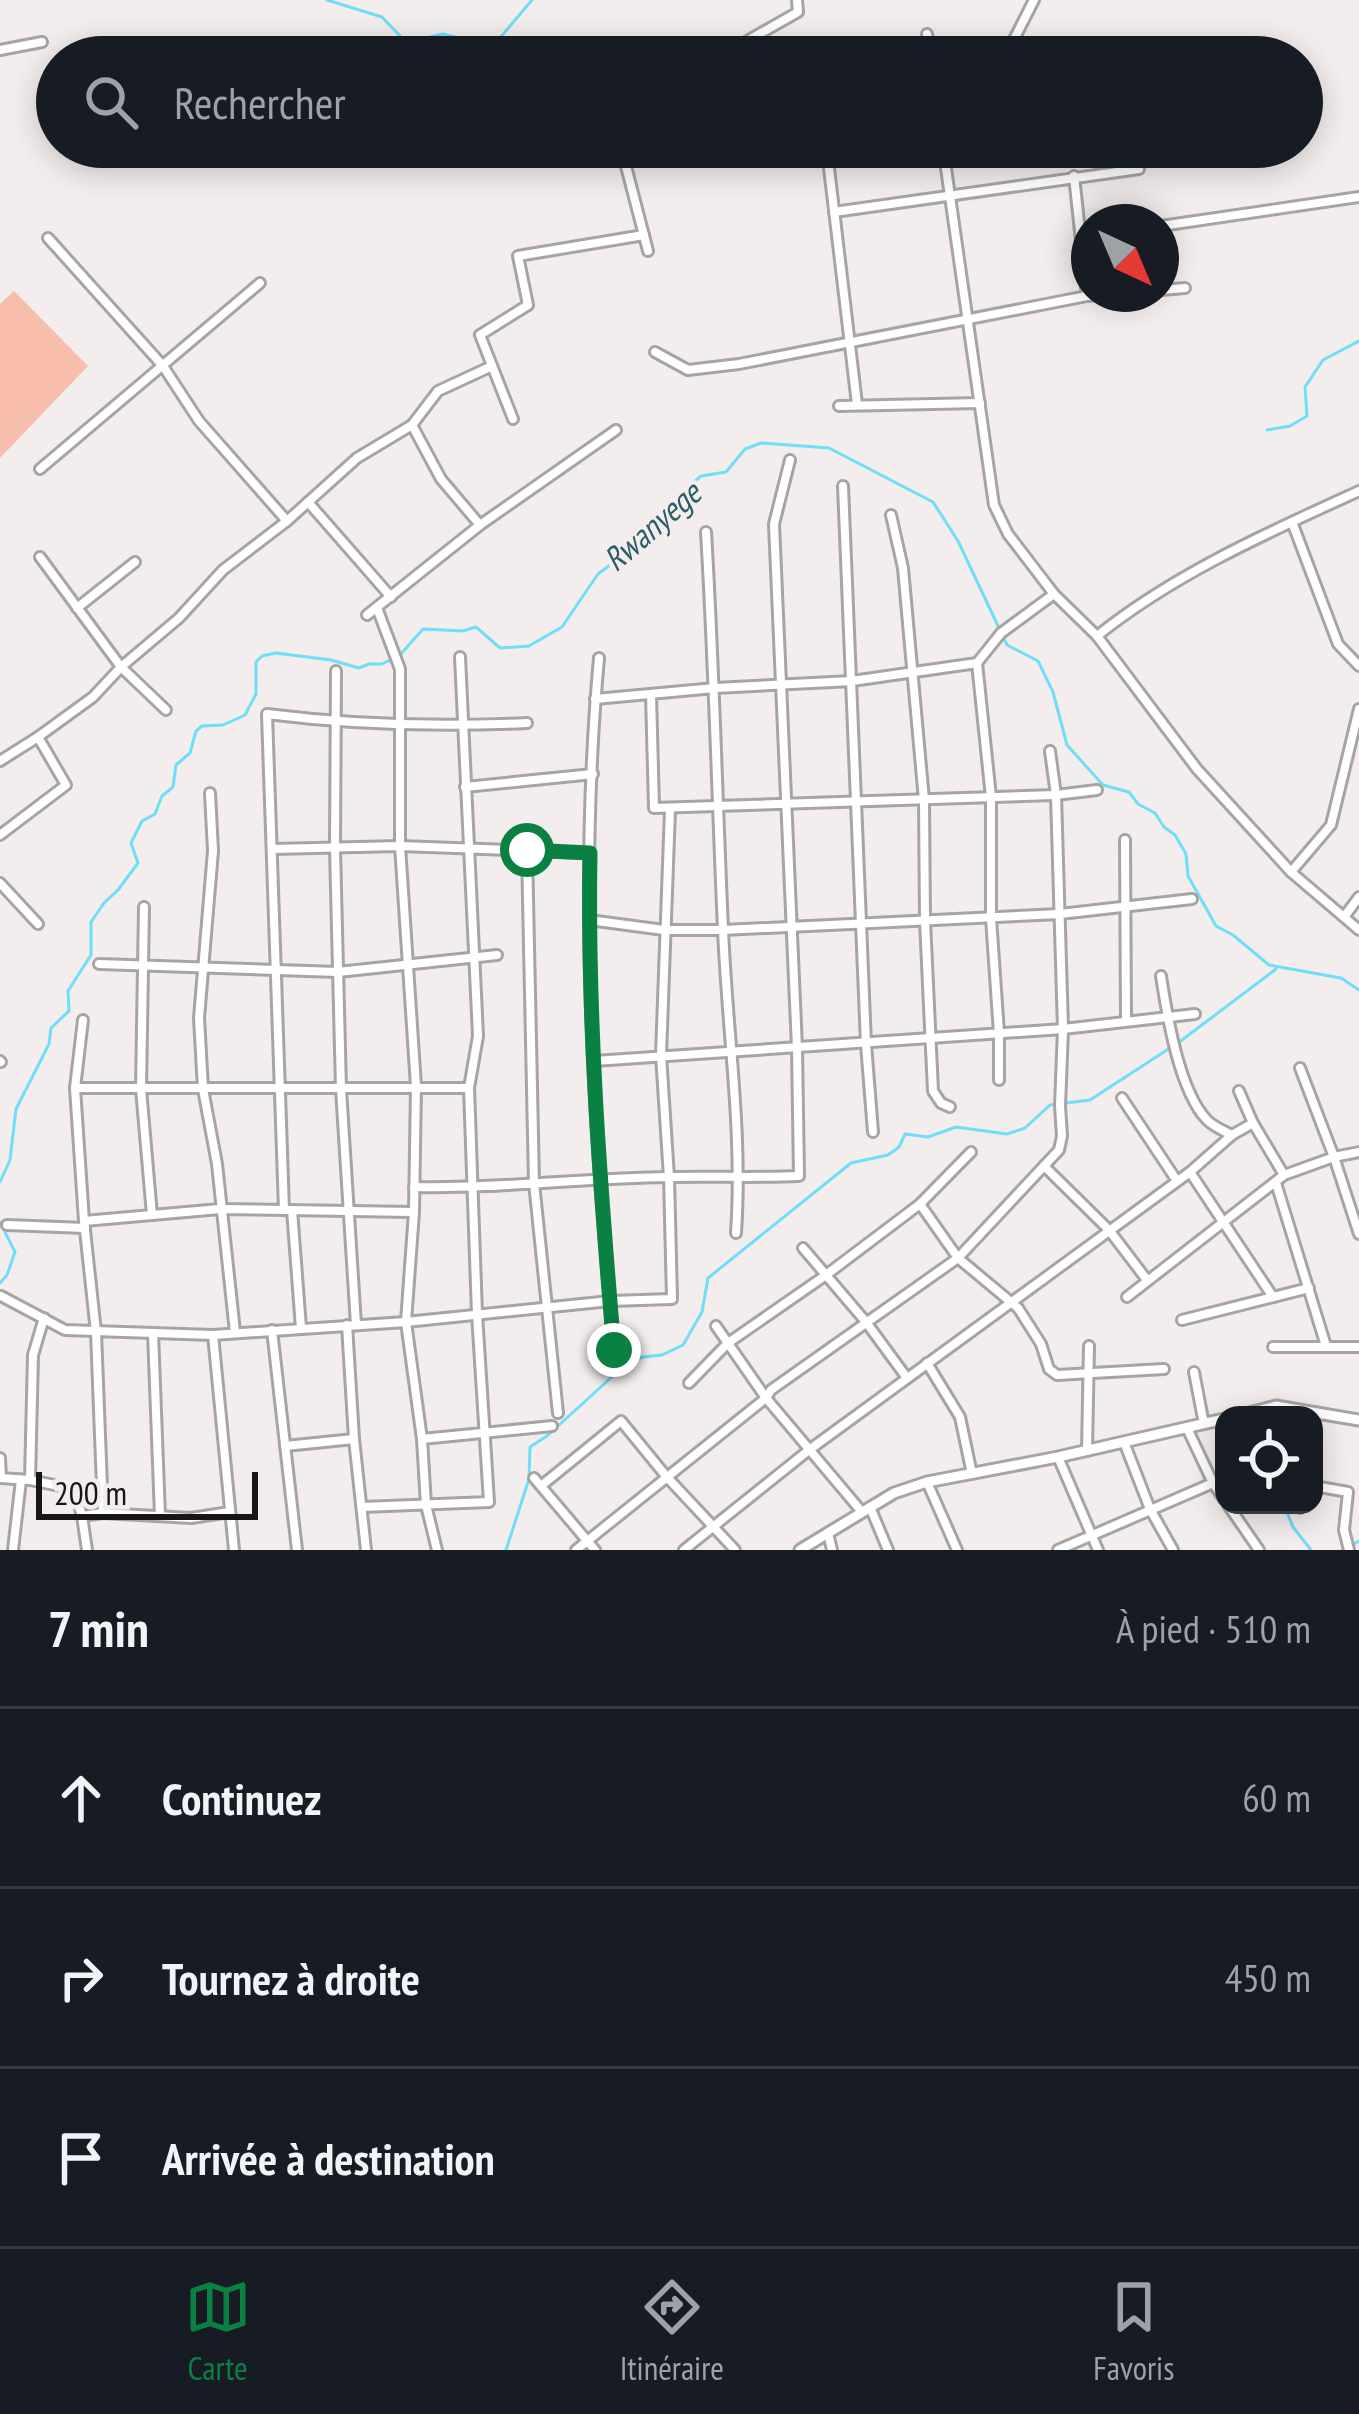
<!DOCTYPE html>
<html lang="fr">
<head>
<meta charset="utf-8">
<style>
	body { margin:0; font-family:"PT Sans Narrow",sans-serif; background:#242831; color:#f1f3f6 }
	.controls { position:absolute; right:36px; bottom:36px; display:grid; overflow:hidden; border-radius:24px; box-shadow:0 6px 30px #0003 }
	.controls button { width:108px; height:108px; display:grid; place-items:center; padding:0; border:0; border-bottom:3px solid #363941; background:#171b24; color:#f1f3f6; font:60px sans-serif }
	.compass { position:absolute; left:1071px; top:204px; width:108px; height:108px; border-radius:50%; background:#171b24; box-shadow:0 6px 30px #0003; rotate:136deg }
	.scale { position:absolute; left:36px; bottom:30px; width:222px; box-sizing:border-box; padding-left:12px; border:6px solid #171515; border-top:0; font-size:33px; line-height:42px; white-space:nowrap; color:#171515; -webkit-text-stroke:9px #f3eeed; paint-order:stroke }
	.stop { position:absolute; width:36px; height:36px; margin:-27px; border:9px solid #0b8043; border-radius:50%; background:#fff }
	.stop.end { background:#0b8043; border-color:#fff; box-shadow:0 3px 12px #0008 }
	.list { margin:0; padding:0; list-style:none }
	h2 { display:flex; justify-content:space-between; align-items:center; height:156px; margin:0; padding:0 48px; font-size:51px }
	h2 small { font-size:39px; font-weight:400; color:#9ea1a6 }
	.list li { display:grid; grid-template-columns:78px 1fr auto; gap:36px; align-items:center; box-sizing:border-box; height:180px; padding:0 48px; border-top:3px solid #363941 }
	.list b { display:block; font-size:45px; white-space:nowrap }
	.list em { font-size:39px; font-style:normal; color:#9ea1a6 }
	.icon { flex:none; width:66px; height:66px; fill:none; stroke:currentColor; stroke-width:2; stroke-linecap:round; stroke-linejoin:round }
	.map { position:relative; flex:none; width:1359px; height:1550px; overflow:hidden }
	.search { position:absolute; background:#171b24; box-shadow:0 6px 30px #0003; left:36px; right:36px; top:36px; height:132px; display:flex; align-items:center; gap:30px; box-sizing:border-box; padding:0 42px; border-radius:66px; color:#9ea1a6; font-size:45px }
	.sheet { height:696px; background:#171b24 }
	nav { display:flex; justify-content:space-around; align-items:center; box-sizing:border-box; height:168px; border-top:3px solid #363941; background:#171b24; font-size:33px; color:#9ea1a6 }
	nav a { display:grid; justify-items:center; gap:6px }
	nav .on { color:#0b8043 }
	.map>svg:first-child { display:block }
	.green { fill:#f7beab }
	.lines { fill:none; stroke-linecap:round; stroke-linejoin:round }
	.stream { stroke:#6fdef9; stroke-width:3 }
	.street-casing { stroke:#a8a4a3; stroke-width:14 }
	.secondary-casing { stroke:#a8a4a3; stroke-width:15 }
	.street { stroke:#fff; stroke-width:8 }
	.secondary { stroke:#fff; stroke-width:9 }
	.route { stroke:#0b8043; stroke-width:15 }
	.labels { text-anchor:middle; stroke-width:9; stroke-linejoin:round; paint-order:stroke }
	.water-label { font-size:33px; font-style:italic; fill:#2e5d69; stroke:#f3eeed }
</style>
</head>
<body>
<div class="map">
<svg width="1359" height="1550" viewBox="0 0 1359 1550">
	<rect width="100%" height="100%" fill="#f3eeed"/>
	<path class="green" d="M14,291L88,366L0,458V304Z"/>
	<g class="lines">
		<g class="stream">
			<path d="M327,0L382,17L402,38L417,40L443,34L482,44L499,39L532,0"/>
			<path d="M1267,430L1290,426L1307,416L1305,387L1323,360L1359,341"/>
			<path d="M1003,637L1007,645L1038,661L1053,692L1067,745L1103,785L1129,792L1138,804L1155,813L1164,827L1175,835L1186,854L1188,876L1216,926L1233,935L1269,965L1341,978L1359,990"/>
			<path d="M1178,1043L1276,969"/>
			<path d="M0,1182L10,1160L16,1109L49,1044L51,1028L69,1011L68,991L91,955V922L104,903L118,890L138,863L131,843L142,821L155,814L162,796L173,787L176,765L190,753L196,731L202,726L223,725L245,715L256,694V662L262,656L276,653L331,660L359,668L369,664H382L400,655L423,629L463,631L476,627L500,648L529,646L562,627L598,574L627,552L644,530L682,505L694,482L701,476L726,472L745,449L761,443L829,448L933,502L958,541L999,628"/>
			<path d="M0,1222L15,1252L7,1275L0,1283"/>
			<path d="M1284,1505L1293,1527L1311,1550"/>
			<path d="M506,1550L529,1479L530,1447L547,1436L626,1364L643,1357L662,1355L683,1345L702,1312L708,1278L851,1163L888,1155L899,1147L905,1134L928,1137L956,1127L1007,1134L1025,1128L1050,1105L1090,1100L1170,1048"/>
			<path d="M1342,1550L1359,1541"/>
		</g>
		<g class="street-casing">
			<g id="street">
				<path d="M927,34L931,57"/>
				<path d="M0,50L42,42"/>
				<path d="M719,57L798,12L797,0"/>
				<path d="M1005,57L1034,0"/>
				<path d="M621,147L648,251"/>
				<path d="M943,147L994,505L1008,534L1054,594L1097,636L1197,769L1291,872L1359,930"/>
				<path d="M827,151L857,404"/>
				<path d="M1074,176L1087,296"/>
				<path d="M834,212L1139,169"/>
				<path d="M1161,226L1359,197"/>
				<path d="M48,238L163,366L199,421L287,521"/>
				<path d="M1161,290L1185,288"/>
				<path d="M655,352L688,370L739,364L1087,296L1116,294"/>
				<path d="M839,406L980,403"/>
				<path d="M513,419L480,335L528,305L518,256L644,235"/>
				<path d="M412,425L441,479L480,525"/>
				<path d="M40,469L260,283"/>
				<path d="M843,486L866,1044L873,1132"/>
				<path d="M308,502L391,597"/>
				<path d="M891,515L903,568L924,800L925,921L933,1091L941,1103L950,1107"/>
				<path d="M1292,522L1338,644L1359,666"/>
				<path d="M706,532C714,665 717,797 723,929C727,1030 743,1131 736,1233"/>
				<path d="M40,557L121,667L166,710"/>
				<path d="M77,608L135,562"/>
				<path d="M377,608L400,669V846L416,1086L414,1212L406,1322L422,1439L426,1505L437,1550"/>
				<path d="M367,615L480,525L616,430"/>
				<path d="M1097,636C1174,574 1269,532 1359,491"/>
				<path d="M599,658C578,888 593,1121 614,1350"/>
				<path d="M977,663L991,797V918L999,1033V1080"/>
				<path d="M336,671L335,849L341,1089L356,1325"/>
				<path d="M651,694L654,808L1056,795L1097,790"/>
				<path d="M595,699L715,688L852,681L977,663L1001,633L1054,594"/>
				<path d="M0,761L38,737"/>
				<path d="M465,787L593,774"/>
				<path d="M210,793L213,851L199,1018L203,1089L217,1164L235,1332"/>
				<path d="M0,835L66,785L38,737L93,697L121,667L179,618L223,570L287,521L357,458L412,425L438,391L492,366"/>
				<path d="M1125,840L1126,1020"/>
				<path d="M272,849L400,846L590,853"/>
				<path d="M527,851L534,1183L558,1413"/>
				<path d="M1291,872L1331,825L1359,709"/>
				<path d="M0,883L38,924"/>
				<path d="M144,907L141,1089L152,1215"/>
				<path d="M1344,917L1359,897"/>
				<path d="M589,920L664,930H723L1060,914L1192,899"/>
				<path d="M99,964L338,972L497,955"/>
				<path d="M1161,976C1167,1015 1179,1091 1207,1120C1214,1127 1224,1131 1232,1135"/>
				<path d="M83,1020L75,1088L84,1221L96,1332L103,1513"/>
				<path d="M0,1061L1,1062"/>
				<path d="M594,1061L1063,1029L1195,1014"/>
				<path d="M1300,1068L1334,1157L1359,1234"/>
				<path d="M75,1088H469"/>
				<path d="M1239,1091L1253,1123L1284,1175"/>
				<path d="M1122,1098L1177,1181"/>
				<path d="M1044,1166L1109,1230L1147,1280"/>
				<path d="M1190,1172L1273,1297"/>
				<path d="M1276,1183L1326,1346"/>
				<path d="M414,1187C499,1189 583,1178 668,1177C712,1176 755,1178 799,1176L797,1048L774,524L790,460"/>
				<path d="M920,1204L958,1258L1018,1308L1041,1344L1049,1369L1057,1375L1164,1369"/>
				<path d="M284,1210L267,714C354,725 440,727 527,723"/>
				<path d="M292,1210L301,1328"/>
				<path d="M84,1221L220,1209L414,1212"/>
				<path d="M7,1225L85,1228"/>
				<path d="M803,1248L866,1322L907,1378"/>
				<path d="M1,1296L65,1330L213,1335L406,1322L610,1301L672,1299L669,1177L661,1055L670,810"/>
				<path d="M1127,1297L1284,1175L1334,1157L1359,1152"/>
				<path d="M1182,1320L1309,1288"/>
				<path d="M347,1325L354,1439L366,1550"/>
				<path d="M716,1326L766,1398L862,1512"/>
				<path d="M272,1330L297,1550"/>
				<path d="M153,1333L160,1516"/>
				<path d="M213,1335L234,1550"/>
				<path d="M1273,1347H1359"/>
				<path d="M927,1363L960,1417L972,1474"/>
				<path d="M1194,1372L1204,1424"/>
				<path d="M689,1383L728,1343L826,1275L920,1204L971,1152"/>
				<path d="M1187,1428L1213,1483L1224,1499"/>
				<path d="M422,1439L552,1426"/>
				<path d="M1124,1442L1150,1509L1173,1550"/>
				<path d="M285,1446L354,1439"/>
				<path d="M1087,1451L1089,1346"/>
				<path d="M1058,1457L1098,1550"/>
				<path d="M0,1458L1,1478"/>
				<path d="M0,1478L30,1480L74,1489L82,1516L103,1513L191,1518L230,1512"/>
				<path d="M534,1478L595,1550"/>
				<path d="M30,1480L33,1355L44,1318"/>
				<path d="M927,1482L957,1550"/>
				<path d="M541,1486L621,1421L666,1476L735,1550"/>
				<path d="M1314,1486L1348,1492L1344,1530L1349,1550"/>
				<path d="M1228,1505L1259,1550"/>
				<path d="M362,1507L489,1502L477,1314L469,1088L478,1036L460,657"/>
				<path d="M870,1507L888,1550"/>
				<path d="M1300,1508V1505"/>
				<path d="M82,1516L87,1550"/>
				<path d="M828,1533L832,1550"/>
				<path d="M13,1550L21,1480"/>
				<path d="M576,1550L766,1398L771,1390L958,1258L1059,1150L1062,1136L1060,1106L1063,1029L1056,795L1050,751"/>
				<path d="M684,1550L809,1450L1190,1172L1232,1135L1253,1123"/>
				<path d="M1058,1550L1213,1483"/>
			</g>
		</g>
		<g class="secondary-casing">
			<g id="secondary">
				<path d="M1241,1415L1276,1406L1359,1420"/>
				<path d="M800,1550L894,1493L927,1482L1058,1457L1224,1419"/>
			</g>
		</g>
		<use href="#street" class="street"/>
		<use href="#secondary" class="secondary"/>
	</g>
	<g class="lines">
		<path class="route" d="M527,850L590,853C587,1019 600,1185 614,1350"/>
	</g>
	<g class="labels">
		<g class="water-label">
			<text transform="translate(652 526) rotate(-41)" y="12">Rwanyege</text>
		</g>
	</g>
</svg>
<div class="controls">
<button><svg class="icon" aria-label="locate" viewBox="0 0 24 24"><circle cx="12" cy="12" r="6"/><path d="M12 2v4M12 18v4M2 12h4M18 12h4"/></svg></button>
</div>
<svg class="compass" viewBox="-18 -18 36 36"><path d="M0-13l5 13h-10z" fill="#e53935"/><path d="M0 13l5-13h-10z" fill="#9ea1a6"/></svg>
<div class="scale">200 m</div>
<div class="stop" style="left:527px;top:850px"></div>
<div class="stop end" style="left:614px;top:1350px"></div>
<div class="search"><svg class="icon" aria-label="search" viewBox="0 0 24 24"><circle cx="10" cy="10" r="6"/><path d="M15 15l6 6"/></svg>Rechercher</div>
</div>
<section class="sheet">
<h2>7 min<small>À pied · 510 m</small></h2>
<ul class="list">
<li><svg class="icon" aria-label="ahead" viewBox="0 0 24 24"><path d="M12 20V5M6 11l6-6 6 6"/></svg><div><b>Continuez</b></div><em>60 m</em></li>
<li><svg class="icon" aria-label="right" viewBox="0 0 24 24"><path d="M7 20v-9h11M14 6l5 5-5 5"/></svg><div><b>Tournez à droite</b></div><em>450 m</em></li>
<li><svg class="icon" aria-label="arrive" viewBox="0 0 24 24"><path d="M6 21V4h12l-3 4 3 4H6"/></svg><div><b>Arrivée à destination</b></div></li>
</ul>
</section>
<nav>
<a class="on"><svg class="icon" aria-label="map" viewBox="0 0 24 24"><path d="M3 6l6-2 6 2 6-2v14l-6 2-6-2-6 2zM9 4v14M15 6v14"/></svg>Carte</a>
<a><svg class="icon" aria-label="directions" viewBox="0 0 24 24"><path d="M12 3l9 9-9 9-9-9zM9 14v-3h6M13 9l2 2-2 2"/></svg>Itinéraire</a>
<a><svg class="icon" aria-label="saved" viewBox="0 0 24 24"><path d="M7 4h10v16l-5-4-5 4z"/></svg>Favoris</a>
</nav>
</body>
</html>
